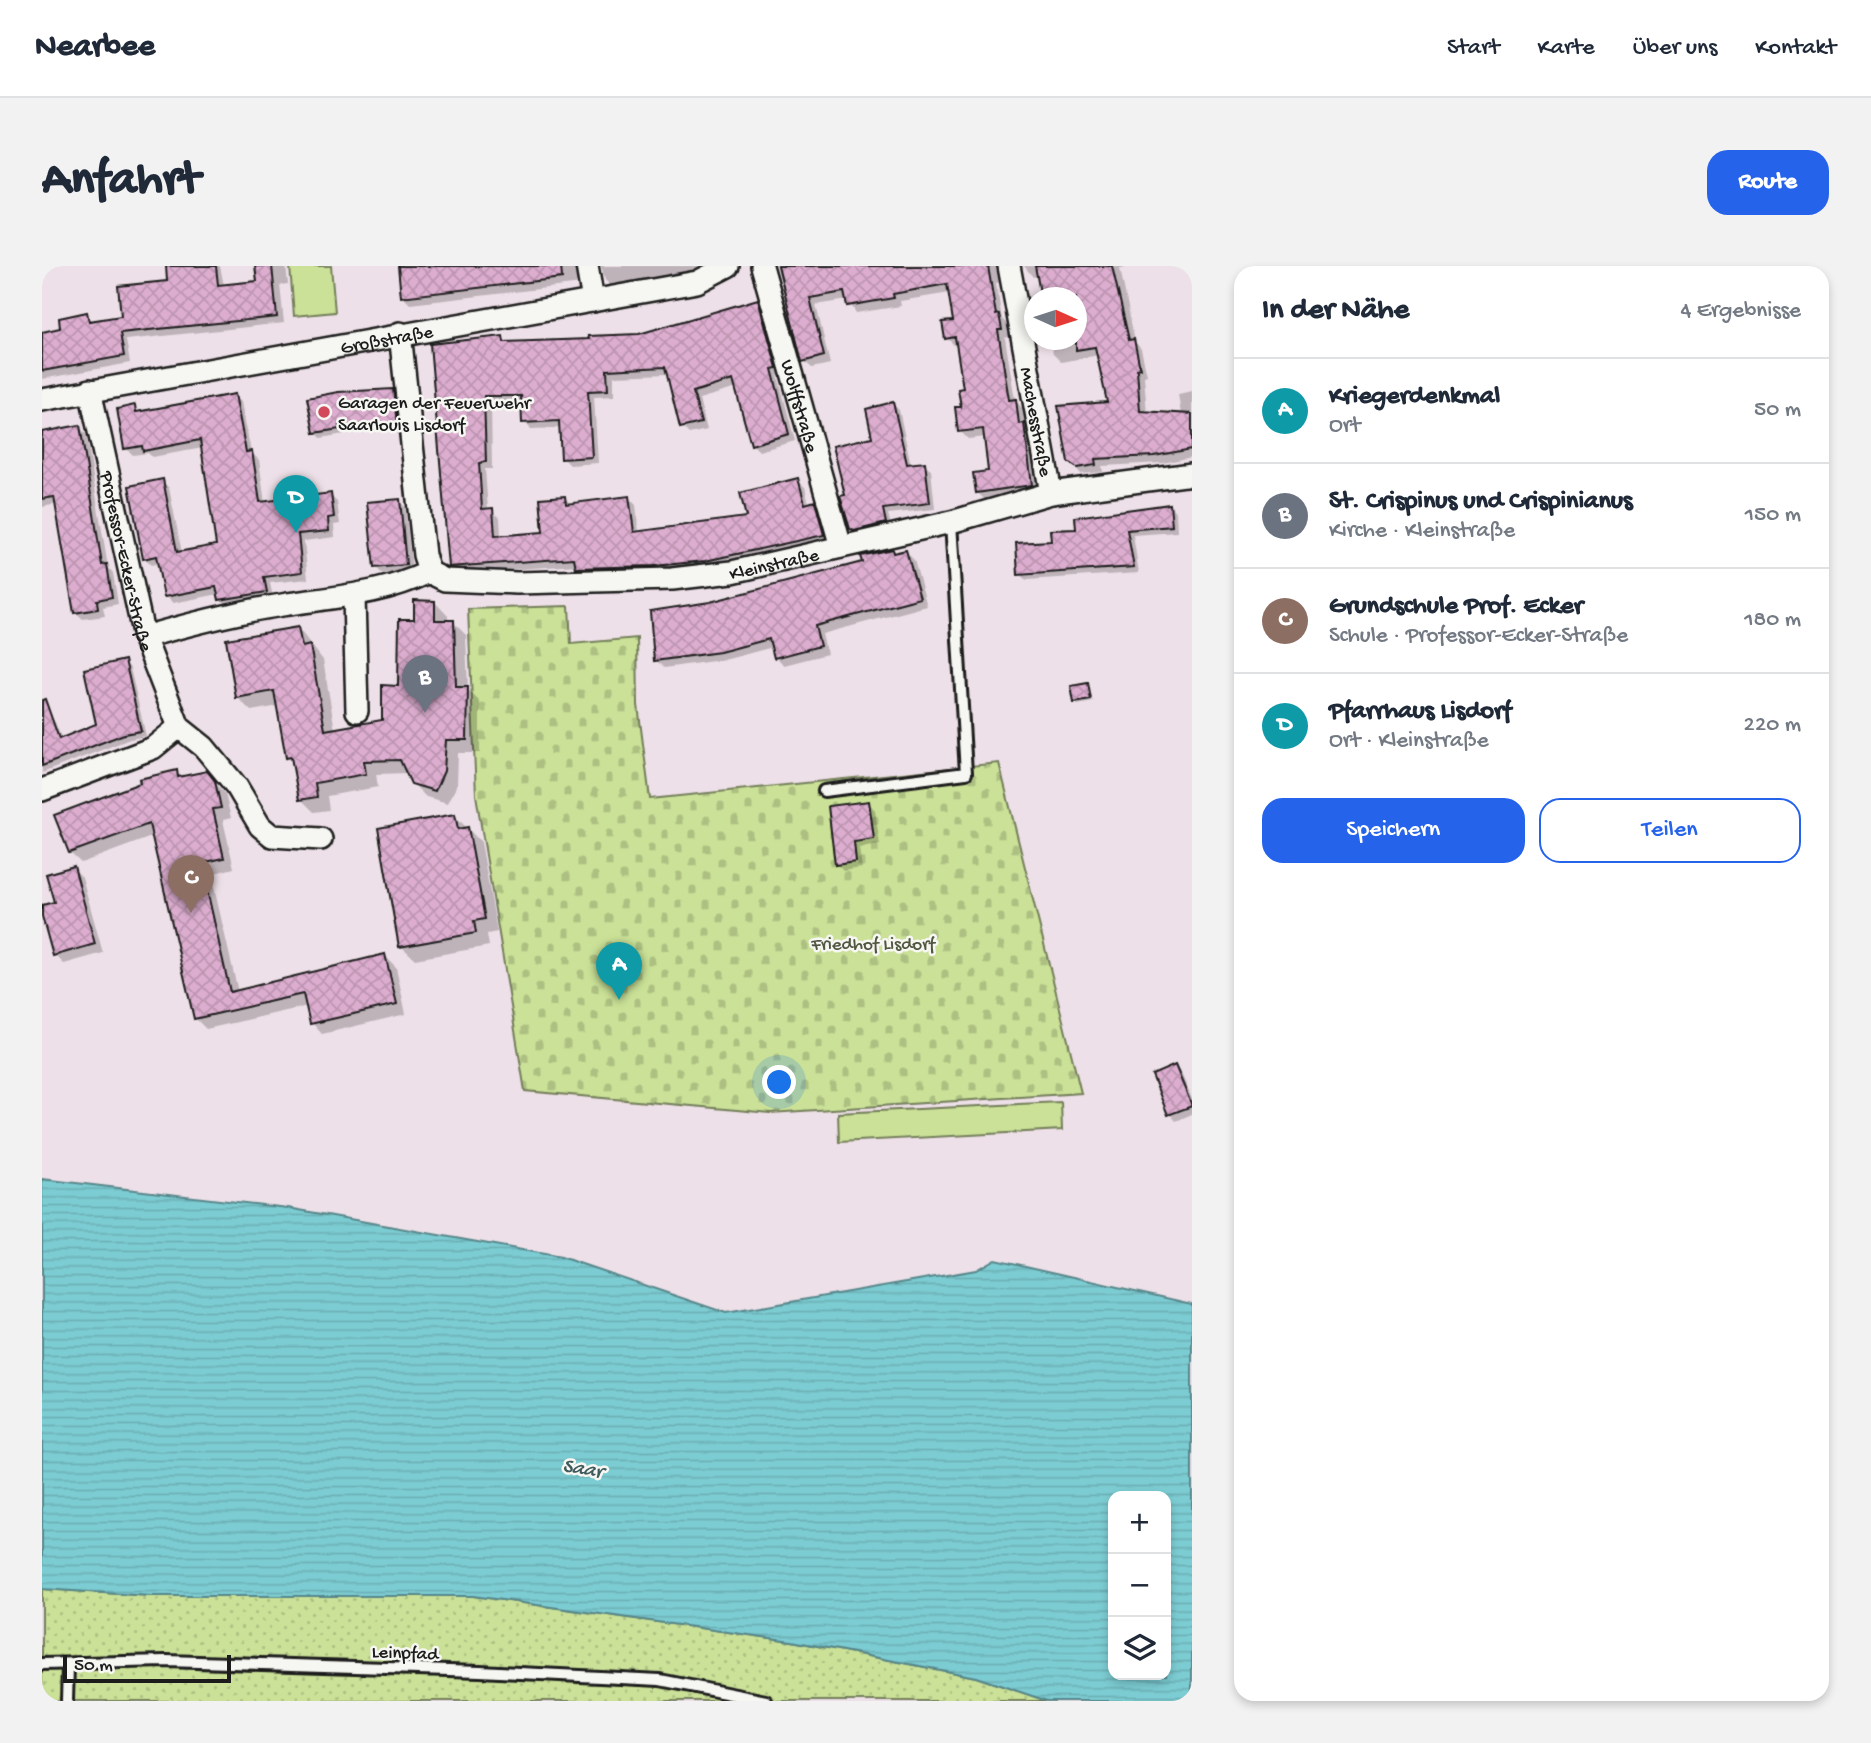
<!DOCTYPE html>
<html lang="de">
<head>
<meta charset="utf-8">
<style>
	body { margin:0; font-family:"Gochi Hand",sans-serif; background:#f2f2f3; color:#1f2937 }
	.controls { position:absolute; right:21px; bottom:21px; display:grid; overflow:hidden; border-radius:14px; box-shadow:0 4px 10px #0003 }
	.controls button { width:63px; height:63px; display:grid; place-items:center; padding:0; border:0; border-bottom:2px solid #e0e1e3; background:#fff; color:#1f2937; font:35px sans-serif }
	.compass { position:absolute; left:982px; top:21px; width:63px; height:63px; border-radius:50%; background:#fff; box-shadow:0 4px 10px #0003; rotate:93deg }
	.scale { position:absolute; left:21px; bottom:18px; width:168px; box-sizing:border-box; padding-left:7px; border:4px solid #1c1c1c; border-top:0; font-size:19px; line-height:24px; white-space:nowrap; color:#1c1c1c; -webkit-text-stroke:5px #f6f6f2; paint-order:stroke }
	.you { position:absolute; left:738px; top:817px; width:24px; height:24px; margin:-18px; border:5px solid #fff; border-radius:50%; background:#1a73e8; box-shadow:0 0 0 10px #1a73e833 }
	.badge { display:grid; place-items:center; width:46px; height:46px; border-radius:50%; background:#2563eb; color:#fff; font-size:23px; font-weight:700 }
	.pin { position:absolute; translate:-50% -58px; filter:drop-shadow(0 2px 4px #0008) }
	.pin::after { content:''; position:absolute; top:37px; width:24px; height:21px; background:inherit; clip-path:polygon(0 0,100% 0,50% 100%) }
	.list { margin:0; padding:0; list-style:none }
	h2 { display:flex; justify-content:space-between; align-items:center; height:91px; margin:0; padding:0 28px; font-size:30px }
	h2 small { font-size:23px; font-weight:400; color:#747a83 }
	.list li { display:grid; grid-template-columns:46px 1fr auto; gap:21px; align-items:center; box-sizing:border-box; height:105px; padding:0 28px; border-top:2px solid #e0e1e3 }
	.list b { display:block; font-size:26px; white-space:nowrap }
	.list p { margin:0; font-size:23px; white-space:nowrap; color:#747a83 }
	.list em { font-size:23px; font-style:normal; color:#747a83 }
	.actions { display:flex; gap:14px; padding:21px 28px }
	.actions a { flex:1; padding:16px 0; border:2px solid #2563eb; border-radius:21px; text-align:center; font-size:24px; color:#2563eb }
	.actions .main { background:#2563eb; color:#fff }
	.icon { flex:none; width:38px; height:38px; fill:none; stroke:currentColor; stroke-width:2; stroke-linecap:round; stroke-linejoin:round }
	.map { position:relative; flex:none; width:1150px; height:1435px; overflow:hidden; border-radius:21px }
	header { display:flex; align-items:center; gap:42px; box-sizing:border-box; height:98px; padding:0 35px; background:#fff; border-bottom:2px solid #e0e1e3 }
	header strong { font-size:33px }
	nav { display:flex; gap:38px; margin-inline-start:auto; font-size:24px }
	.intro { display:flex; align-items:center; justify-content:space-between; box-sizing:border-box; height:168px; padding:0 42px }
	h1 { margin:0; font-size:49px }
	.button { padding:18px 32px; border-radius:21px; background:#2563eb; color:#fff; font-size:24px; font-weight:700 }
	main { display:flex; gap:42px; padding:0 42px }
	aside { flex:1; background:#fff; border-radius:21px; box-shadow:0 4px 10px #0003 }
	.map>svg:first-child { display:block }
	.grass { fill:url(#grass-dots); stroke:#737e5a; stroke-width:2 }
	.cemetery { fill:url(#cemetery-stones); stroke:#737e5a; stroke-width:2 }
	.park { fill:#cae197; stroke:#737e5a; stroke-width:2 }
	.water { fill:url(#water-rules); stroke:#56868a; stroke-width:2; fill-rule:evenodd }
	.shadow { fill:#0003 }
	.building { fill:url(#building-cross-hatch); stroke:#1c1c1c; stroke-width:2 }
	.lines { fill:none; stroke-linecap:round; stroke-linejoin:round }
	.service-casing { stroke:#1c1c1c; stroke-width:16 }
	.minor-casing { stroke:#1c1c1c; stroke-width:26 }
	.service { stroke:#f6f6f2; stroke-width:10 }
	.minor { stroke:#f6f6f2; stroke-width:21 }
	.poi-dot { fill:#d1495b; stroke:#f6f6f2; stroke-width:2.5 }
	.labels { text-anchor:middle; stroke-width:5; stroke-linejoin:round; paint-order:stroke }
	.street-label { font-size:19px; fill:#1c1c1c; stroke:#f6f6f2 }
	.poi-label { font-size:19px; fill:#1c1c1c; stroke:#f6f6f2; text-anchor:start }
	.park-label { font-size:19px; fill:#505741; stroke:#f6f6f2 }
	.water-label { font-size:21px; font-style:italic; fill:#3e5a5c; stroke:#f6f6f2 }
</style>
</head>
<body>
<header>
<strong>Nearbee</strong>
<nav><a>Start</a><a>Karte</a><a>Über uns</a><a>Kontakt</a></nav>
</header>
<div class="intro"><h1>Anfahrt</h1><a class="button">Route</a></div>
<main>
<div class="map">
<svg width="1150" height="1435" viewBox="0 0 1150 1435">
	<defs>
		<pattern id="grass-dots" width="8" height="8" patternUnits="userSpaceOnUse" patternTransform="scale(1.75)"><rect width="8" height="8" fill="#cae197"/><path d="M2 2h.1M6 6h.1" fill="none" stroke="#adc082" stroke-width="1.8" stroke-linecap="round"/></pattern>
		<pattern id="cemetery-stones" width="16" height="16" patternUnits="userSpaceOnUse" patternTransform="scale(1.75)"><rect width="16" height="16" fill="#cae197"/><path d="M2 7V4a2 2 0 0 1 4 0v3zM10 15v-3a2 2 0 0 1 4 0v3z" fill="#adc082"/></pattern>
		<pattern id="water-rules" width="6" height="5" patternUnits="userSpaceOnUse" patternTransform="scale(1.75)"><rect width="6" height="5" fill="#7ccdd3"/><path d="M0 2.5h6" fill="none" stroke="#6bafb5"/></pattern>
		<pattern id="building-cross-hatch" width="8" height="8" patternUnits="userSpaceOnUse" patternTransform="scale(1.75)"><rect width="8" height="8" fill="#dcadcf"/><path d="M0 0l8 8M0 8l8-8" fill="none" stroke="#bc94b1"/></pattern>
	</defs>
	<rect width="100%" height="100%" fill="#eee0e8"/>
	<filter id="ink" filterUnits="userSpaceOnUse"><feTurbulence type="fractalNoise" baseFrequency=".0143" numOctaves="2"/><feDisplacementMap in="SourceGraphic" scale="14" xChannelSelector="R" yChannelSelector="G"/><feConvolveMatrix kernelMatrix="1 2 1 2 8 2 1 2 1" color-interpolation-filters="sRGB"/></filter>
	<g filter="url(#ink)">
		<path class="grass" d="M0,1323L109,1330H431L750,1375L934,1411L1005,1435H0Z"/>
		<path class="cemetery" d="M527,340L529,378L595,372L596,439L608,533L957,497L1039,827L728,847L483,825L434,529L426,343Z"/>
		<g class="park">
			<path d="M248,0H289L293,46L252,50Z"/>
			<path d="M1019,836L1020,864L797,876L796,847Z"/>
		</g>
		<path class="water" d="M0,913L246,942L519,991L684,1047L934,1004L953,993L1150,1038V1435H1005L934,1411L750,1375L431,1330H109L0,1323ZM1071,1230H1124V1409H1071Z"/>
		<g class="shadow">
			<path d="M124,0H178L182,20L216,16L215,0H244L246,18L238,19L242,57L84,74L88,97L0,113V68L20,64L44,48L52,56L81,51L124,17Z"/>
			<path d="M357,0H543L540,18L368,38L361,31Z"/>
			<path d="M559,0H674L638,11L634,8L570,21L563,14Z"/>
			<path d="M738,0H964L962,16L954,17L960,53L965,58L967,71L963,72L973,134L981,143L984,161L989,167L997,226L943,234L935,226L948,206L944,171L926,173L918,165L923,124L916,79L913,80L905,72L913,56L908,27L858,35L859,40L814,47L806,34L774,39L788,98L770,102L762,95Z"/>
			<path d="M982,0H1093L1078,2L1093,76L1099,83L1105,109L1102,110L1105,148L1139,149L1136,128L1150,125V191L1121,197L1060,200L1061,206L1039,208L1031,199L1024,189L1018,141L1067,138L1057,89L1019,96L1011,88L1008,74H1034V32L997,10L991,11Z"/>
			<path d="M715,35L722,42L741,109L736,110L753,175L717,185L710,178L695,122L657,133L665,164L647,168L640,161L626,108L572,110V130L552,131L556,197L528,199L521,192L519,162L489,163L482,156L481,137L449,136L450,203H443L446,244L458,251L459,271L503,268L523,232L529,239L587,232L594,239L597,267L706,252L755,214L763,221L767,238L772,237L779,245L788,276L671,301L542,309L535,299L416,307L409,300L390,80L460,72L467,78L549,75L598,69Z"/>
			<path d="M350,125L355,130L359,162L302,165V168L279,172L274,166Z"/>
			<path d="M192,129L199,136L209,186L217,194L223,237L288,229L295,236L298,258L292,259L293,271L262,275L266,313L228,317L231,332L185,340L177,328L131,337L124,330L118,297L109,299L102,292L120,215L127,222L140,287L176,280L161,182L110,191L106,187L91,189L84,182L92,141L98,147Z"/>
			<path d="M851,138L857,144L869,199L883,198L889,204L893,243L846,248L850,263L816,269L809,262L805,230Z"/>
			<path d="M37,161L44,168L66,301L71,307L76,338L61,341L63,350L41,353L33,346L15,238L0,241V168Z"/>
			<path d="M357,235L363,241L370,305L340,308L334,301Z"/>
			<path d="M1128,240L1134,246L1135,266L1091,269L1097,307L984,314L977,308L1011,276L1036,264Z"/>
			<path d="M850,285L853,288L864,286L872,294L885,340L780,368L785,388L742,399L734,391L731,381L686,393L622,402L614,394Z"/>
			<path d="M393,336L406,350V356H411L424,369L426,424L438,436V487H416L415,519L406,537L384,531L370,517L366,507L334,508L336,521L285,530L287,544L272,546L259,533L253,498L245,491L237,440L209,445L195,431L256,362L281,394L293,464L342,456L358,421L374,355Z"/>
			<path d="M82,396L88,402L104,470L88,473L0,507V452L7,450L13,456L20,474L56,459Z"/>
			<path d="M1045,419L1051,436L1036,439L1033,436Z"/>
			<path d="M134,506L140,512L164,507L183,528L189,552L181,554L192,602L169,608L196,726L343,690L354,701L364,748L280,768L270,757L266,740L164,763L153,752L112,570L39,597L28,587Z"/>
			<path d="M827,537L833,544L838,579L817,582L820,602L801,605L795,598Z"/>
			<path d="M413,550L439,576L455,666L445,668L447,680L373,693L359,680Z"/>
			<path d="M31,602L40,611L61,687L22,698L13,689L0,641L14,637Z"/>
			<path d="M1133,801L1139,807L1150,833V848L1134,855L1128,848L1112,810Z"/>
		</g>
		<g class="building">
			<path d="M124,0H174L176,19L215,15L213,0H230L235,51L78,67L82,90L0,105V66L18,62L17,52L45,46L47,55L79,50L76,20L125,15Z"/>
			<path d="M356,0H519L520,12L359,31Z"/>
			<path d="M736,0H946L954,49L957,48L960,64H956L967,134L974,133L977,158L982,157L990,219L934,227L931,207L946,205L941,163L916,166L913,141H919L916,123L921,122L913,71L903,73L900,56L911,55L905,18L851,28L852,32L805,40L802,26L768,32L782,90L760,96Z"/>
			<path d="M993,0H1070L1087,74L1092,73L1098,102L1095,103L1098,145L1150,148V183L1112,190L1053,193L1054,199L1035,202L1026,196L1016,140L1065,136L1053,81L1034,84V32H999Z"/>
			<path d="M716,33L735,102L730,103L747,168L709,179L691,114L651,126L659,157L638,162L623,101L565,104L566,124L546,125L550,191L519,193L517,155L480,157L479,130H442L444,196L437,197L440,243L451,242L453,270L501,266L498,232L523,230L524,238L587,230L592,266L704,251L698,227L756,212L763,238L773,235L782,269L663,295L612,300L534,302L532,292L407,301L388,78L461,70L462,76L547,73L546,70L597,68Z"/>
			<path d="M351,123L355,158L297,160L298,163L272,167L265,132L296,126Z"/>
			<path d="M193,128L204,186L210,185L218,236L289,227L292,251L286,252L287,265L256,268L260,306L222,311L225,326L177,334L174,321L122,331L114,290L101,293L87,220L121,213L135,286L174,279L158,174L101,185L100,180L82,183L75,143L93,139L94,146Z"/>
			<path d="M851,136L865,198L883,196L888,237L841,243L844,257L812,265L808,263L798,230L803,229L791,180L830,171L824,143Z"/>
			<path d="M38,159L60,299L65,298L70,331L55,334L56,343L32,347L12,231L0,233V166Z"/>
			<path d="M358,233L364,299L332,302L325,236Z"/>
			<path d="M1128,238L1130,260L1085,264L1092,301L976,309L974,277L1009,275L1008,264L1034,263L1033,251Z"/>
			<path d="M850,283L851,287L864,284L878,332L773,360L778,380L732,392L727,373L678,386L612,395L608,345L668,336L820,296L818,290Z"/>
			<path d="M372,334L393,335V354H412L414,421H426L425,474H404L402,505L393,525L369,518L358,494L322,495L324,508L273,517L275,531L257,534L249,491L244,492L232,425L194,432L184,373L256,361L260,381L268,379L283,464L340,454V419L356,420L357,353H372Z"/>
			<path d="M83,394L99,465L82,468L0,500V434L3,433L17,473L54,458L42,403Z"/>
			<path d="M1046,417L1049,434L1032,437L1029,420Z"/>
			<path d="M135,504L136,511L165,505L173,515L179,542L171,543L182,592L159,597L188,726L343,688L355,738L268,758L261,728L152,753L107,558L27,587L12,549L98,517L97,513Z"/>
			<path d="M827,535L832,573L812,576L814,596L793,599L786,540Z"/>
			<path d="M413,548L416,563L426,561L443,653L432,655L434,667L357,681L336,562Z"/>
			<path d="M32,600L53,678L11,690L0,650V639L12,636L4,608Z"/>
			<path d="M1133,799L1150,840L1126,849L1110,809Z"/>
		</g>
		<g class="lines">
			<g class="service-casing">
				<g id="service">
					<path d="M782,525L924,507L909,256"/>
					<path d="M0,1398L124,1395L438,1405L618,1414L724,1435"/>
					<path d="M25,1435L26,1399"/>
				</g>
			</g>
			<g class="minor-casing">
				<g id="minor">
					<path d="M545,0L551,35"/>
					<path id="s1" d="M720,0L799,281"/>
					<path id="s2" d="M967,0L1009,227"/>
					<path d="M358,67L382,289L387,306"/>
					<path id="s3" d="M48,124L102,371L137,461L162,481L195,521L218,560L230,570L279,573"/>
					<path id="s4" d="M0,134L655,16L686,0"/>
					<path id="s5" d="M387,306L403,314L475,317L630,313L690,306L909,256L1009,227L1150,208"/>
					<path d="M312,331L315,445"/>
					<path d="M102,371C148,358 193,346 240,339C291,331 339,329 387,306"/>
					<path d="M0,524L111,482L137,461"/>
				</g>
			</g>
			<use href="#service" class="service"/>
			<use href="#minor" class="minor"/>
		</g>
	</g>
	<circle class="poi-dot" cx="282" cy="146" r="7"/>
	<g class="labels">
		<g class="street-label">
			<text dy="7" stroke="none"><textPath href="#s4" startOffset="350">Großstraße</textPath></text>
			<text dy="7" stroke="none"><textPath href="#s1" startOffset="145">Wolffstraße</textPath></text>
			<text dy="7" stroke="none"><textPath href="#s2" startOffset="158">Machesstraße</textPath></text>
			<text dy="7" stroke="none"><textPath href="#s3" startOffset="175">Professor-Ecker-Straße</textPath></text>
			<text dy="7" stroke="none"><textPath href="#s5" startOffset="348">Kleinstraße</textPath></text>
			<text transform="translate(363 1385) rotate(2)" y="7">Leinpfad</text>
		</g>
		<g class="poi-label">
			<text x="296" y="142">Garagen der Feuerwehr<tspan x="296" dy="22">Saarlouis Lisdorf</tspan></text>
		</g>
		<g class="park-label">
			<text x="831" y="683">Friedhof Lisdorf</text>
		</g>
		<g class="water-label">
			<text transform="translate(541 1201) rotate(9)" y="7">Saar</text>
		</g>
	</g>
</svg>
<div class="controls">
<button>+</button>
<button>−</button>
<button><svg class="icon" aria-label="layers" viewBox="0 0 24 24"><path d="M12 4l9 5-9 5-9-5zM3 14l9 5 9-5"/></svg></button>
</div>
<svg class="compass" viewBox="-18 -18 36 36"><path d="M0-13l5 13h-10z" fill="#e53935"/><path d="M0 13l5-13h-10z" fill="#747a83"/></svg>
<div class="scale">50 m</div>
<div class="you"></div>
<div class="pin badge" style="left:577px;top:734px;background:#0f9aa8">A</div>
<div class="pin badge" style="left:383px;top:447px;background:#6b7280">B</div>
<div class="pin badge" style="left:149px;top:647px;background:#8d6e63">C</div>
<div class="pin badge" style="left:254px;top:267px;background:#0f9aa8">D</div>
</div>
<aside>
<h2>In der Nähe<small>4 Ergebnisse</small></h2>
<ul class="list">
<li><span class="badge" style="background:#0f9aa8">A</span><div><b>Kriegerdenkmal</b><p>Ort</p></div><em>50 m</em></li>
<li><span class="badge" style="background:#6b7280">B</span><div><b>St. Crispinus und Crispinianus</b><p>Kirche · Kleinstraße</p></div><em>150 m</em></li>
<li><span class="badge" style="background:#8d6e63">C</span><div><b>Grundschule Prof. Ecker</b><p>Schule · Professor-Ecker-Straße</p></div><em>180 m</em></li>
<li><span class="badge" style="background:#0f9aa8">D</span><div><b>Pfarrhaus Lisdorf</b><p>Ort · Kleinstraße</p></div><em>220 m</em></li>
</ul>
<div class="actions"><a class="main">Speichern</a><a>Teilen</a></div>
</aside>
</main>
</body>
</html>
